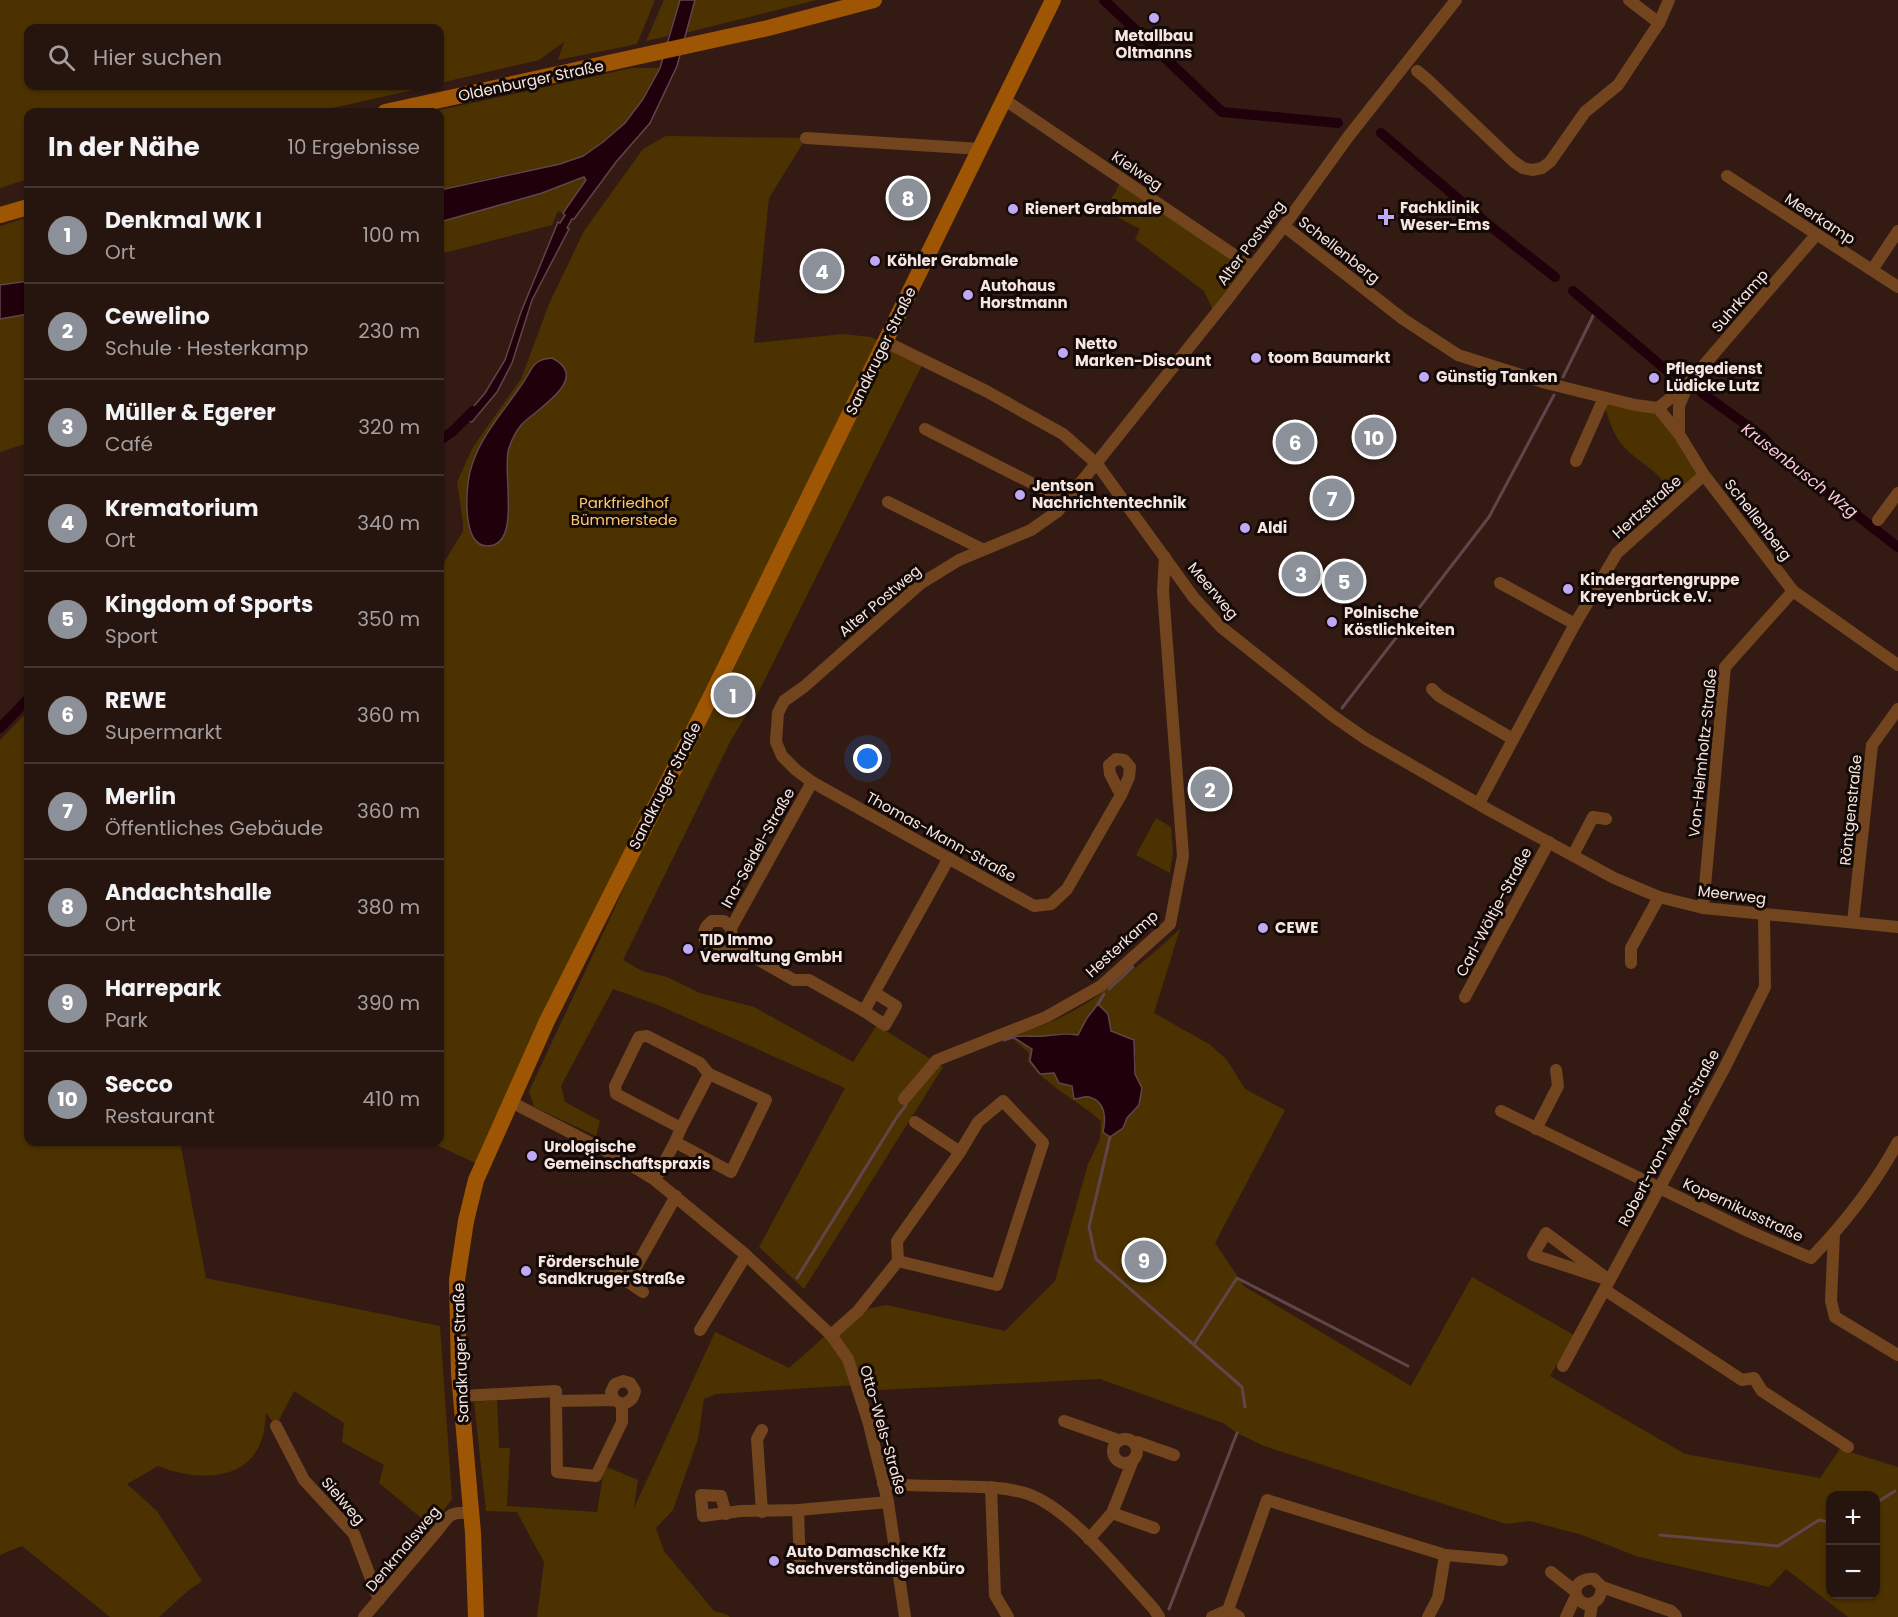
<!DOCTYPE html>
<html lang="de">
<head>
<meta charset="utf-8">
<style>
	body { margin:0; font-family:Poppins,sans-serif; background:#2e1d18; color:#f1f3f6 }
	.controls { position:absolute; right:18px; bottom:18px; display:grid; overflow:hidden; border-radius:12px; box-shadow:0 2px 4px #0004 }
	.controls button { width:54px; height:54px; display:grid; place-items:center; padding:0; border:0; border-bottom:2px solid #42332f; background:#26140f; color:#f1f3f6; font:30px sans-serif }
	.you { position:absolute; left:868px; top:759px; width:21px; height:21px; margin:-15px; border:4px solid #fff; border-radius:50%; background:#1a73e8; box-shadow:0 0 0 9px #1a73e833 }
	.badge { display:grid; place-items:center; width:39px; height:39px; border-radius:50%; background:#8c9099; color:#fff; font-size:20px; font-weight:700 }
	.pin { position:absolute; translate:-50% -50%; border:3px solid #fff; box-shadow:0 2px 6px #0006 }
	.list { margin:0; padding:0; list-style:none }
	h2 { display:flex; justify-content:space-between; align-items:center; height:78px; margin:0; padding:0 24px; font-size:26px }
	h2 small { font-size:20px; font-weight:400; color:#a49e9e }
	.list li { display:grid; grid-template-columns:39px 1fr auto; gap:18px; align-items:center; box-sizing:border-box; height:96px; padding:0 24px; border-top:2px solid #42332f }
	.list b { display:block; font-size:22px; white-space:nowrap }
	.list p { margin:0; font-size:20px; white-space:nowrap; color:#a49e9e }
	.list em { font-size:20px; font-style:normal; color:#a49e9e }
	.icon { flex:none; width:33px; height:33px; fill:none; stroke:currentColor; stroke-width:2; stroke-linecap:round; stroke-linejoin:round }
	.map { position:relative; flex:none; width:1898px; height:1617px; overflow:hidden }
	.search { position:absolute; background:#26140f; box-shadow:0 2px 4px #0004; left:24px; top:24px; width:420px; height:66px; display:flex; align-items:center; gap:15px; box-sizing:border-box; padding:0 21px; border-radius:12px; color:#a49e9e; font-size:22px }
	.panel { position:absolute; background:#26140f; box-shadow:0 2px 4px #0004; left:24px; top:108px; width:420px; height:1038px; border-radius:12px }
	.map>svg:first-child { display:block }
	.green { fill:#4c3200; fill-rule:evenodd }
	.water { fill:#20000b; stroke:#60454b; stroke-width:1.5 }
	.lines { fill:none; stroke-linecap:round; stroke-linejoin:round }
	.stream { stroke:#60454b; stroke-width:3 }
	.canal { stroke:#20000b; stroke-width:10 }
	.street { stroke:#73451e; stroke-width:12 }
	.secondary { stroke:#9f5604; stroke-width:16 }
	.poi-dot { fill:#bfa8f4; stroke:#130906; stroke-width:2 }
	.labels { text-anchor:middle; stroke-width:6; stroke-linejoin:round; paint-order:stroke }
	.poi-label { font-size:15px; font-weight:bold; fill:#f6e5e0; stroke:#130906; text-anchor:start }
	.street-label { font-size:15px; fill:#f6e5e0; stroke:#130906 }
	.park-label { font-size:15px; fill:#fdc86f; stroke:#130906 }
	.water-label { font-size:16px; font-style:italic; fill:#fcc9d8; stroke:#130906 }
</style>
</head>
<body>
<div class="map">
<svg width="1898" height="1617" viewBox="0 0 1898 1617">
	<rect width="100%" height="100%" fill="#331b14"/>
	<g class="green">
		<path d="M0,0H655L637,44L558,60L564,42L539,60L440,83V28H28V86H431L315,112H28V179L0,188Z"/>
		<path d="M664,0H680L668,36L646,41Z"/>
		<path d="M695,0H817L685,33Z"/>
		<path d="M632,68H660C642,103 620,139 582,156C566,164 547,166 529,170C499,176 469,182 440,190V112H431Z"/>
		<path d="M666,136L806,138L769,198L754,343L843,334L871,337L924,361L751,707L731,740L623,960L642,971L667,977L700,993L754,1007L853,1062L877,1025L943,1067L804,1289L759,1247L845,1088L658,1005L613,989L561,1086L565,1102L600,1121L596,1136L534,1107L529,1091L613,912L697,725L482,1166L430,1142H440V569L463,531V523L457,482L473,447L521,379L549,304L584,231L643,149Z"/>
		<path d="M585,177L586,180L563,213L558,211L552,225L440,254V222L542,193Z"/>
		<path d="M1122,180L1252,267L1215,314L1204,291L1135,239L1140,229L1102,209L1113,196Z"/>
		<path d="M28,217V281L0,285V226Z"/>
		<path d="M28,314V443L0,452V319Z"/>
		<path d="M1606,402L1656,412L1702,475L1673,500C1662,470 1646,469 1625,448C1614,437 1609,420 1604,405Z"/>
		<path d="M28,711V1142H180L206,1278L440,1326L452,1499L432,1527L379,1483L384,1465L342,1442L344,1423L294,1391L276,1426L266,1413C265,1421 265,1432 261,1441C246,1484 193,1480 158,1466L127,1484L157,1511L202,1581L189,1590L159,1617H110L22,1546L0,1555V740Z"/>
		<path d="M1156,818L1171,827L1173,852L1170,873L1136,855Z"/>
		<path d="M1180,929L1154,1013L1209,1044L1227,1060L1245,1089L1285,1110L1215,1243L1244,1286L1411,1386L1472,1277L1574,1335L1550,1376L1685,1454L1820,1478L1840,1449L1898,1467V1617H1848L1786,1569L1769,1587L1639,1557L1582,1535L1530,1521L1506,1524L1264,1446L1237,1433L1223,1423L1100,1379L859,1391L856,1385L716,1394L704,1399L698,1439L673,1510L656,1528L664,1551L714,1611L726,1614L730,1617H537L544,1562L517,1512L486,1511L474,1402L497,1400L499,1448H510L507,1506L597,1512L603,1475L607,1467L638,1480L634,1508L715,1332L789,1368L824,1337L832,1335L858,1311L886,1305L1005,1331L1055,1281L1088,1164L1100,1139L1101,1121C1076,1099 1049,1088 1028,1061L1029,1053L1010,1036C1026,1030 1043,1026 1058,1019C1104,996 1142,964 1180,929ZM1108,1014L1111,1031L1136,1056L1135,1074L1142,1088L1139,1105L1127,1118L1123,1128L1103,1131C1106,1118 1106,1101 1090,1097C1086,1096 1078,1098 1074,1099L1072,1086L1054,1073L1030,1061L1032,1049L1013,1037C1024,1034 1033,1037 1044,1036C1059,1034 1062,1031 1079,1035L1087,1018ZM1830,1496H1876V1594H1830Z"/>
	</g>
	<g class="water">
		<path d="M680,0H695L677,66L650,123L616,162L574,219H572L567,228L569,229L532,300L512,363L497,392L472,422L462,420L485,393L505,360L521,312L558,222L560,223L565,215L563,213L586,180L584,177L581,178L542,193L440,222V190L560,164L583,156L603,142L625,123L643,99L660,68Z"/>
		<path d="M28,281V314L0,319V285Z"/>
		<path d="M552,358C592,378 537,409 522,424C516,431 512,439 509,448C501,468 523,547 487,546C481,546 476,542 473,537C464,520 466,482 472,465C481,436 503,412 520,387C526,380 529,371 535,364C541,359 545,359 552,358Z"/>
		<path d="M1098,1004L1108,1014L1111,1031L1134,1040L1135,1074L1142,1088L1139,1105L1127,1118L1123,1128L1110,1137L1103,1132C1106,1119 1106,1101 1089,1097C1085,1096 1078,1099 1074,1099L1072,1086L1059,1083L1054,1073L1040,1074L1030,1061L1032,1049L1013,1037C1023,1035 1033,1037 1043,1036C1059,1035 1062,1032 1078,1035L1087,1018Z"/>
	</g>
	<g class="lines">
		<g class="stream">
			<path d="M1563,377L1596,310"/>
			<path d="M1342,708L1489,517L1554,395"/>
			<path d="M1109,989L1133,967"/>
			<path d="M1098,1004L1104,994"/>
			<path d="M1004,1040L1013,1037"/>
			<path d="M1110,1137L1089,1227L1096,1259L1242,1387L1245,1407"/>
			<path d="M797,1278L897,1117L906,1105"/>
			<path d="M1194,1344L1237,1278L1408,1366"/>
			<path d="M1876,1503L1895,1491"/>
			<path d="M1660,1535L1778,1546L1819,1520L1830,1522"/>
			<path d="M1169,1609L1237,1433"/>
		</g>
		<g class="canal">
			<path d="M1104,0L1222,112L1338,123"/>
			<path d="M1381,133L1490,226L1555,277"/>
			<path d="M1573,291L1665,369L1681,374"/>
			<path d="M1702,393L1763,437L1776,453L1898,547"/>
			<path d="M440,440L452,432L473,411"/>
			<path d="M0,728L28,699"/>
		</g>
		<g class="street">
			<path d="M1629,0L1659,23"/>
			<path d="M1417,71L1428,80L1513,161L1523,168L1532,170L1542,168L1550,162L1585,112L1618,85L1659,23L1669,0"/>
			<path d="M1005,100L1252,267"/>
			<path d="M806,138L981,149"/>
			<path d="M1727,176L1898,287"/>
			<path d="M1284,226L1403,319L1458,355L1546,383L1635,405L1658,408L1679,434L1704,475L1793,591L1898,665"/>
			<path d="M1872,270L1898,231"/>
			<path d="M886,342L986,391L1063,434L1097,464L1194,598L1221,627L1333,716L1366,739L1489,810L1614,878L1659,897L1703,908L1898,927"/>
			<path d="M1658,408L1686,386L1816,235"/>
			<path d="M925,429L1067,501"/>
			<path d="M1679,434V406L1686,389"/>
			<path d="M1576,461L1604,398"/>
			<path d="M888,502L982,549"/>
			<path d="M1878,520L1898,493"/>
			<path d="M1500,583L1575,624"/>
			<path d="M1432,689L1439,696L1513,739"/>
			<path d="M1121,795L1110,774L1109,765L1116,759L1124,760L1130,767L1129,777L1121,795L1067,889L1051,904L1034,906L812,782L796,770L782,756L776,742L778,713L784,701L805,686L920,584L959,560L1031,530L1058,511L1226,301L1284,226L1348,137L1456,0"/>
			<path d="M1479,803L1575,624L1617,553L1704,475"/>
			<path d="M1573,855L1593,817L1606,819"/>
			<path d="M1703,908L1725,667L1793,591"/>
			<path d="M1853,922L1872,745L1898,709"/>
			<path d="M731,928L724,921H712C684,944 737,964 731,928L812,782"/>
			<path d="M729,943L794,980H809L864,1011"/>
			<path d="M1631,963V948L1659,897"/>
			<path d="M875,993L896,1006L885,1025L864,1011L949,858"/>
			<path d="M1465,997L1549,842"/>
			<path d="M904,1099L937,1060L1046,1017L1101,986L1170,924L1183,856L1163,591L1165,557"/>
			<path d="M511,1102L614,1155L655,1180L746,1255L831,1335L848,1359L869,1424L888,1502L905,1617"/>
			<path d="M1501,1111L1748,1231L1811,1258C1844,1224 1875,1184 1898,1142"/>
			<path d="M915,1122L960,1152"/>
			<path d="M681,1128L709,1074"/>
			<path d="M1536,1129L1558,1086L1556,1070"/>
			<path d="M655,1180L675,1142L731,1172L766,1100L709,1074L700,1063L647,1036L639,1037L615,1086L616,1094L681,1128L675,1142"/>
			<path d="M1546,1233L1609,1280L1533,1255Z"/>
			<path d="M1834,1234L1831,1301L1835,1317L1898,1355"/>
			<path d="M615,1273L643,1292"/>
			<path d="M628,1281L676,1196"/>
			<path d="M1605,1290L1742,1380L1754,1378L1762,1391L1848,1447"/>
			<path d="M700,1330L746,1255"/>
			<path d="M831,1335L858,1311L898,1261L997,1285L1043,1143L1003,1101L978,1122L960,1152L897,1241L898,1261"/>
			<path d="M1563,1366L1724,1069L1765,987L1764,914"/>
			<path d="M461,1396L556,1391V1401L614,1400L622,1404V1422L596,1476L557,1472L556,1401"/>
			<path d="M614,1400L611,1392L615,1384L623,1381L630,1383L635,1391C633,1399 630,1402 622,1404"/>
			<path d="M1064,1421L1118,1440"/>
			<path d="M276,1426L304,1480L354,1534L379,1600"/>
			<path d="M762,1430L757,1439L762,1512"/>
			<circle cx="1125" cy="1451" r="12"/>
			<path d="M1135,1444L1137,1442L1174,1455"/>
			<path d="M883,1484C905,1485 926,1486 948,1486C974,1487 1000,1486 1025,1493C1069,1506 1122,1575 1154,1609L1159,1617"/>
			<path d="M991,1487L995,1595L1008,1617"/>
			<path d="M798,1510L800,1571"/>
			<path d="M1112,1513L1154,1528"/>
			<path d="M726,1514L721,1496L701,1495L703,1516L741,1511L798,1510L888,1502"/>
			<path d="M1089,1539L1112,1513L1133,1460"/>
			<path d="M1445,1555L1502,1560"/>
			<path d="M1551,1572L1575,1591"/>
			<path d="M1602,1587C1601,1598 1597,1604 1585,1604C1568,1595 1576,1577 1594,1579L1602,1587L1671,1611L1676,1616"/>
			<path d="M1228,1610L1239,1617"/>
			<path d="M364,1617L438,1530C450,1514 450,1512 471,1513"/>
			<path d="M1212,1617L1228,1610L1267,1500L1445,1555L1438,1598L1428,1617"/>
			<path d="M1566,1617L1576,1596"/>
			<path d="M1590,1617L1592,1604"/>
		</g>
		<g class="secondary">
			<path d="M385,112L768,28L874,0"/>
			<path d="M0,215L28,207"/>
			<path d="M476,1617L473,1533L459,1374L457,1280L466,1221L476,1180L547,1021L712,694L1053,0"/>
		</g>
	</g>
	<g class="poi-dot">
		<circle cx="1154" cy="18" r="6"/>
		<circle cx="1013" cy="209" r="6"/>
		<path d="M1383 208h6v6h6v6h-6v6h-6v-6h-6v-6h6z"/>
		<circle cx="875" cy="261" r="6"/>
		<circle cx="968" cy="295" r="6"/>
		<circle cx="1063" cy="353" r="6"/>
		<circle cx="1256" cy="358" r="6"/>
		<circle cx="1424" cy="377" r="6"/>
		<circle cx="1654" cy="378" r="6"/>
		<circle cx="1020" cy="495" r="6"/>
		<circle cx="1245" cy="528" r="6"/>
		<circle cx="1568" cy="589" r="6"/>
		<circle cx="1332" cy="622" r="6"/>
		<circle cx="1263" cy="928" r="6"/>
		<circle cx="688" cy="949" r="6"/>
		<circle cx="532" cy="1156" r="6"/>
		<circle cx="526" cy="1271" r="6"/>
		<circle cx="774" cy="1561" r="6"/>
	</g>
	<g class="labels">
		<g class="poi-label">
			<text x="1154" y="41" text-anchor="middle">Metallbau<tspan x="1154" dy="17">Oltmanns</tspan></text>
			<text x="1400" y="213">Fachklinik<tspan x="1400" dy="17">Weser-Ems</tspan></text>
			<text x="1025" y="214">Rienert Grabmale</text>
			<text x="887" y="266">Köhler Grabmale</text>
			<text x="980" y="291">Autohaus<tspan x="980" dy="17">Horstmann</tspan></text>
			<text x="1075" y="349">Netto<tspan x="1075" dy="17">Marken-Discount</tspan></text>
			<text x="1268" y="363">toom Baumarkt</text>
			<text x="1666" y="374">Pflegedienst<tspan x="1666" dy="17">Lüdicke Lutz</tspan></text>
			<text x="1436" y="382">Günstig Tanken</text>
			<text x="1032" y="491">Jentson<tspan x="1032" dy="17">Nachrichtentechnik</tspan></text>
			<text x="1257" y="533">Aldi</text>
			<text x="1580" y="585">Kindergartengruppe<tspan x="1580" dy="17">Kreyenbrück e.V.</tspan></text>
			<text x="1344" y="618">Polnische<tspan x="1344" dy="17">Köstlichkeiten</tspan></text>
			<text x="1275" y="933">CEWE</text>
			<text x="700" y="945">TID Immo<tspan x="700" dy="17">Verwaltung GmbH</tspan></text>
			<text x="544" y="1152">Urologische<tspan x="544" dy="17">Gemeinschaftspraxis</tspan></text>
			<text x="538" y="1267">Förderschule<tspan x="538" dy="17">Sandkruger Straße</tspan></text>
			<text x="786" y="1557">Auto Damaschke Kfz<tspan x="786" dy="17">Sachverständigenbüro</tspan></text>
		</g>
		<g class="street-label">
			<text transform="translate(531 81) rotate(-12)" y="5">Oldenburger Straße</text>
			<text transform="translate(1137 171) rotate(34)" y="5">Kielweg</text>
			<text transform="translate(1820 219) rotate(33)" y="5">Meerkamp</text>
			<text transform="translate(1251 243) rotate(-53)" y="5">Alter Postweg</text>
			<text transform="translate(1339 250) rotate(38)" y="5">Schellenberg</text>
			<text transform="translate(1740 301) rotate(-49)" y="5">Suhrkamp</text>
			<text transform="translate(881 351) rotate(-64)" y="5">Sandkruger Straße</text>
			<text transform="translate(1647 507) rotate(-42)" y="5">Hertzstraße</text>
			<text transform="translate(1758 520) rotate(52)" y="5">Schellenberg</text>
			<text transform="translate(1213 591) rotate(50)" y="5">Meerweg</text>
			<text transform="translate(880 601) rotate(-40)" y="5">Alter Postweg</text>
			<text transform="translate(1703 753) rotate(-84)" y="5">Von-Helmholtz-Straße</text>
			<text transform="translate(665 786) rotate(-63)" y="5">Sandkruger Straße</text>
			<text transform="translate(1851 810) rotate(-84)" y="5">Röntgenstraße</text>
			<text transform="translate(941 837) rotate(29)" y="5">Thomas-Mann-Straße</text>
			<text transform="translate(758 848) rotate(-61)" y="5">Ina-Seidel-Straße</text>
			<text transform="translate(1732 895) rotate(7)" y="5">Meerweg</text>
			<text transform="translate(1494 912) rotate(-62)" y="5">Carl-Wöltje-Straße</text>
			<text transform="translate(1122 944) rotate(-42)" y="5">Hesterkamp</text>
			<text transform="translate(1669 1138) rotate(-62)" y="5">Robert-von-Mayer-Straße</text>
			<text transform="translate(1743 1210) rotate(25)" y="5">Kopernikusstraße</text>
			<text transform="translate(461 1353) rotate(-92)" y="5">Sandkruger Straße</text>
			<text transform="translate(883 1430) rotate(74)" y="5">Otto-Wels-Straße</text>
			<text transform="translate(343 1501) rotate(49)" y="5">Sielweg</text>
			<text transform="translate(403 1549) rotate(-50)" y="5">Denkmalsweg</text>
		</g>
		<g class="park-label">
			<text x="624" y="508">Parkfriedhof<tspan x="624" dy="17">Bümmerstede</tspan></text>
		</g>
		<g class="water-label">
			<text transform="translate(1800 470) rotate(38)" y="6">Krusenbusch Wzg</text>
		</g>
	</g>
</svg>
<div class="controls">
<button>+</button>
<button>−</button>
</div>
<div class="you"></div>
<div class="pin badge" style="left:733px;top:695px">1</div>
<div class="pin badge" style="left:1210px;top:789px">2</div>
<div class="pin badge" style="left:1301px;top:574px">3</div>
<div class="pin badge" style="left:822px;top:271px">4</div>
<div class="pin badge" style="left:1344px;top:581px">5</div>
<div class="pin badge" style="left:1295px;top:442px">6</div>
<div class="pin badge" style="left:1332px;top:498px">7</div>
<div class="pin badge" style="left:908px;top:198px">8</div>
<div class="pin badge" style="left:1144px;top:1260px">9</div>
<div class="pin badge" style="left:1374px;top:437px">10</div>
<div class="search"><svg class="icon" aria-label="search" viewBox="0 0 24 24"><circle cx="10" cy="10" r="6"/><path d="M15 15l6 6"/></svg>Hier suchen</div>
<section class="panel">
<h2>In der Nähe<small>10 Ergebnisse</small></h2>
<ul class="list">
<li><span class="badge">1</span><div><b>Denkmal WK I</b><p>Ort</p></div><em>100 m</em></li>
<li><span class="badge">2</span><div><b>Cewelino</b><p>Schule · Hesterkamp</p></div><em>230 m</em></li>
<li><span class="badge">3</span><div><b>Müller &amp; Egerer</b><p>Café</p></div><em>320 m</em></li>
<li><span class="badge">4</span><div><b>Krematorium</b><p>Ort</p></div><em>340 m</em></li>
<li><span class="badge">5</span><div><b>Kingdom of Sports</b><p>Sport</p></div><em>350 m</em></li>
<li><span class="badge">6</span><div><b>REWE</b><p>Supermarkt</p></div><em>360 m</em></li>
<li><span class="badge">7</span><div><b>Merlin</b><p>Öffentliches Gebäude</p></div><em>360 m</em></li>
<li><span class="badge">8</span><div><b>Andachtshalle</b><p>Ort</p></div><em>380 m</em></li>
<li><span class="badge">9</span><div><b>Harrepark</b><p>Park</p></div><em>390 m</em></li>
<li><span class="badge">10</span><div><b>Secco</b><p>Restaurant</p></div><em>410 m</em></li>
</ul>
</section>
</div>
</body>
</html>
